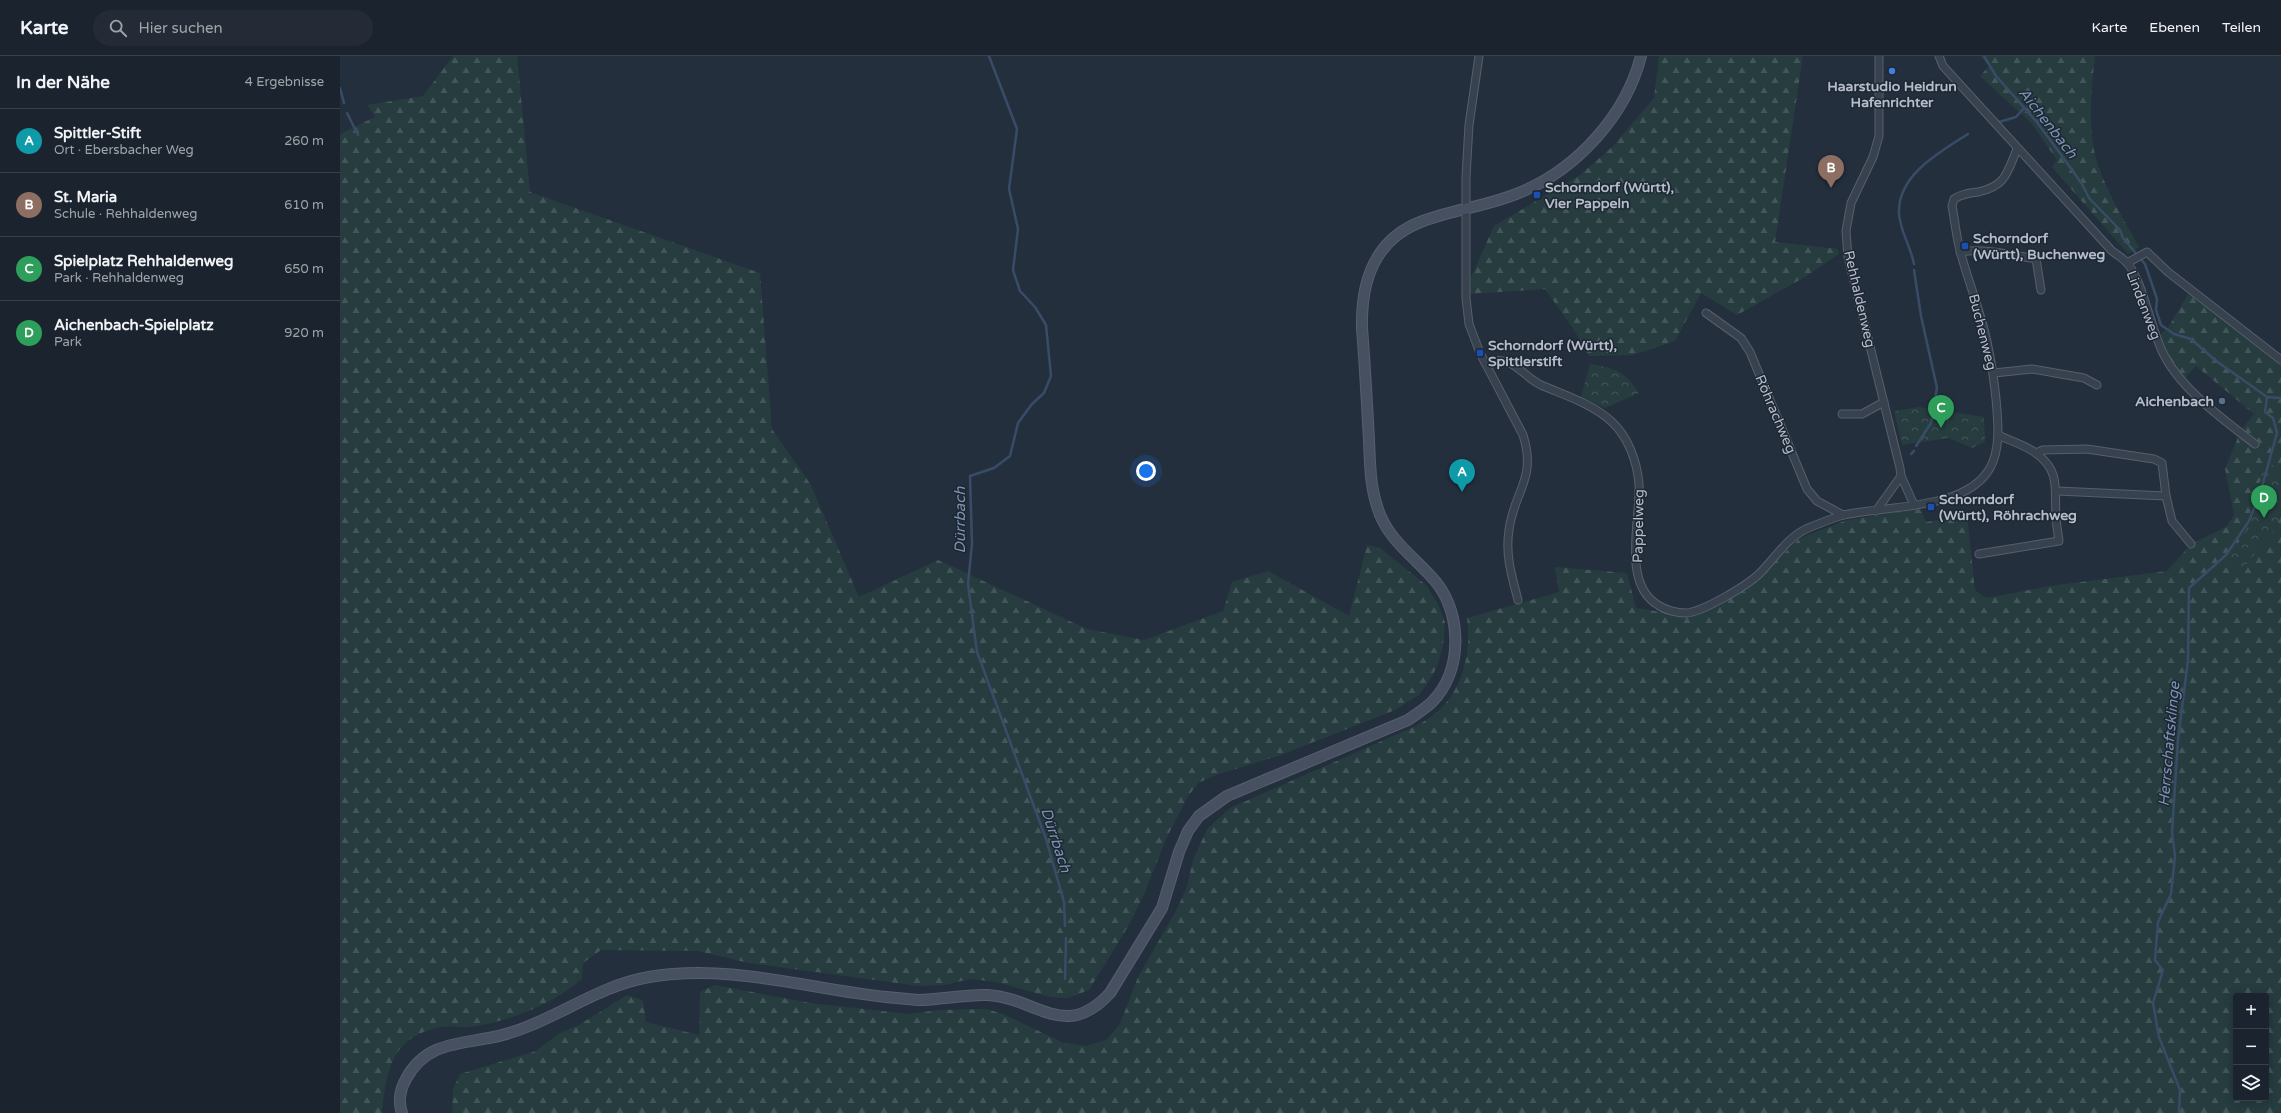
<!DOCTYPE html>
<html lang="de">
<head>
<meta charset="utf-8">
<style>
	body { margin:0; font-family:"Varela Round",sans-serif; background:#242b36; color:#f1f3f6 }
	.controls { position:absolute; right:12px; bottom:12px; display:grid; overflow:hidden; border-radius:4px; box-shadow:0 2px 10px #0003 }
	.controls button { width:36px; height:36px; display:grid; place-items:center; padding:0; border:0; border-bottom:1px solid #39404a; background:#1b232e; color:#f1f3f6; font:20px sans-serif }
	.you { position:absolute; left:806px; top:415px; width:14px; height:14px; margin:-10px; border:3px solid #fff; border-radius:50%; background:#1a73e8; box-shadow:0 0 0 6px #1a73e833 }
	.badge { display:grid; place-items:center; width:26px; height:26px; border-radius:50%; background:#1a73e8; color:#fff; font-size:13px; font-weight:700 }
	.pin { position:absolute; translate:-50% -33px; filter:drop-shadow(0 1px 2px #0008) }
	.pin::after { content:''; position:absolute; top:21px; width:14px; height:12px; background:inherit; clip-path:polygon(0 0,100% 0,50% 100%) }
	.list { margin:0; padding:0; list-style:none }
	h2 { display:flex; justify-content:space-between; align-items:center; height:52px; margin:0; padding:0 16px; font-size:17px }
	h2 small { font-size:13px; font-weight:400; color:#a0a4aa }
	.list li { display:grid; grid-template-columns:26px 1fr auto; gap:12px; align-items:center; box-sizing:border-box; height:64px; padding:0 16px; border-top:1px solid #39404a }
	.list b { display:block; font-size:15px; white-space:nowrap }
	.list p { margin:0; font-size:13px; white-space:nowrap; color:#a0a4aa }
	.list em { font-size:13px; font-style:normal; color:#a0a4aa }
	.icon { flex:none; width:22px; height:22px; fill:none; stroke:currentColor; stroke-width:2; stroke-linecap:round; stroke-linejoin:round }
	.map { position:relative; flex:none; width:1941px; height:1057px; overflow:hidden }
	header { display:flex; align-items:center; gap:24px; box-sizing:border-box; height:56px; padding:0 20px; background:#1b232e; border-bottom:1px solid #39404a }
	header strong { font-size:19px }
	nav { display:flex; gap:22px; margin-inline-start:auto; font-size:14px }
	.search { width:280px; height:36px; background:#242b36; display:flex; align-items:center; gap:10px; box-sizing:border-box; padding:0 14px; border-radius:22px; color:#a0a4aa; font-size:15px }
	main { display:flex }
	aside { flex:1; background:#1b232e }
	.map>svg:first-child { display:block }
	.forest { fill:url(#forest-firs); fill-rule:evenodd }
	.park { fill:url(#park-crowns) }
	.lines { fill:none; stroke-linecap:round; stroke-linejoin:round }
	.stream { stroke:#394c67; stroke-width:2.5 }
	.minor-casing { stroke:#565f6c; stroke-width:9 }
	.secondary-casing { stroke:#565f6c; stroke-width:12 }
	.minor { stroke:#38414e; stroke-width:7 }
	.secondary { stroke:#465061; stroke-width:10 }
	.shop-dot { fill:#3f7fe0; stroke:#1d2633; stroke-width:1.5 }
	.transit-dot { fill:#1a4fb4; stroke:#1d2633; stroke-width:1.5 }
	.service-dot { fill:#5c6f8a; stroke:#1d2633; stroke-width:1.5 }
	.labels { text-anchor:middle; stroke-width:3; stroke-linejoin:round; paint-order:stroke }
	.poi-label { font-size:14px; font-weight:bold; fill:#b4bcc9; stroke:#1d2633; text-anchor:start }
	.street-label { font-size:14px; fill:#b4bcc9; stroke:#1d2633 }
	.water-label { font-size:15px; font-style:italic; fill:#7c92b1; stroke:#1d2633 }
</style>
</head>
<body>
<header>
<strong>Karte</strong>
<div class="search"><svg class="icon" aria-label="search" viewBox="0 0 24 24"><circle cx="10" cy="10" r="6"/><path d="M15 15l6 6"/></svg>Hier suchen</div>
<nav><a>Karte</a><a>Ebenen</a><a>Teilen</a></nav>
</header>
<main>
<aside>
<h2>In der Nähe<small>4 Ergebnisse</small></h2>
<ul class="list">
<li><span class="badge" style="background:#0f9aa8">A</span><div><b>Spittler-Stift</b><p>Ort · Ebersbacher Weg</p></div><em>260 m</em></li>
<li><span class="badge" style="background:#8d6e63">B</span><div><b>St. Maria</b><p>Schule · Rehhaldenweg</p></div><em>610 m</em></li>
<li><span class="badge" style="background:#2e9e5b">C</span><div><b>Spielplatz Rehhaldenweg</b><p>Park · Rehhaldenweg</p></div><em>650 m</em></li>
<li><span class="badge" style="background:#2e9e5b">D</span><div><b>Aichenbach-Spielplatz</b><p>Park</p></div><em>920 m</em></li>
</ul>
</aside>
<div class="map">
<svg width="1941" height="1057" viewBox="0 0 1941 1057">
	<defs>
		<pattern id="forest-firs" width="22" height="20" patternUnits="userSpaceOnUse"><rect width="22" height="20" fill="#263c3f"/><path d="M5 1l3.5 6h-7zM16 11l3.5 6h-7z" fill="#435659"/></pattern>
		<pattern id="park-crowns" width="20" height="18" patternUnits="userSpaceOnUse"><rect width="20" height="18" fill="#263c3f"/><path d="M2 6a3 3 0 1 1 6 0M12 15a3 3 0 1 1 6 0" fill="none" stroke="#435659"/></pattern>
	</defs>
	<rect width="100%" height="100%" fill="#242f3e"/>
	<g class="forest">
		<path d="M113,0H177L190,136L420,217L432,373L471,429L519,541L598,504L747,573L804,584L883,555L892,526L928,515L1009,560L1027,489L1040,492L1086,529L1098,548L1105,566L1103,589L1099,605L1093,619L1079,639L1055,654L941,699L876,719L858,727L847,742L826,783L805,836L790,867L749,934L728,942L711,941L656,926L630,923L604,929L579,930L409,907L358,895L261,894L243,907L242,923C211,949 169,966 128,971C120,972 110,969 101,971C51,981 47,1013 42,1057H0V78L35,61L27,49L83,40Z"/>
		<path d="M1319,0H1463L1435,186L1498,193L1499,198L1465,221L1397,259L1361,237L1335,285L1293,299L1249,300L1234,274L1205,233L1129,238L1131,221L1154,170L1240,119L1272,91L1314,42Z"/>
		<path d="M1640,0H1755C1751,35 1747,72 1757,106C1767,136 1784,164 1799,191L1788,198L1712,111L1717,104L1692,68L1640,20L1649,10Z"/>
		<path d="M1851,233L1941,303V1057H112L113,1033L120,1018L196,995L218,978L239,969L287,939L303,944L306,966L359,979L360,936L375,929L470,947L569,958L598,954L647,953L663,958L722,986L745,990L766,984L780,968L798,921L838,851L847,830L853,804L867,773L890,752L1069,673C1077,669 1086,665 1093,659C1122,638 1132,596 1127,562L1219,536L1215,511L1287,517L1296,552L1341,559L1359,557L1378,550L1415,525L1460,482L1507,464L1581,453L1586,466L1627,459L1635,534L1646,542L1710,530L1827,515L1851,488L1886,471L1894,459L1885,413L1901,374L1914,358L1856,310L1843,324L1834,312L1818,281L1828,272ZM1896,940H1926V1042H1896Z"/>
	</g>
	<g class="park">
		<path d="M1250,308C1275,312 1285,315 1299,337L1265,352L1241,341Z"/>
		<path d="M1579,351L1644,361L1645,386L1632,392L1609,382L1562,389L1554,355Z"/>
		<path d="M1922,406L1941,412V447L1937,471L1900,516L1887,504L1910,470V455L1921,423Z"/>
	</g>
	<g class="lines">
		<g class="stream">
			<path d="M649,0L677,73L669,133L678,173L673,214L680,235L695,251L706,269L711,320L704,337L692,348L678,367L670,400L654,412L630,420L632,488L628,528L637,596L706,783L724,846L725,870"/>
			<path d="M1644,0L1656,20L1696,65L1722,100L1742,128L1749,142L1780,174L1783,182L1805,208L1817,243L1816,254L1821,269L1834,278L1851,283L1875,304L1927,341L1941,342"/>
			<path d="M0,32L4,47"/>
			<path d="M7,57L18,79"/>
			<path d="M1659,66L1676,61L1684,52"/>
			<path d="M1574,208C1571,191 1560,175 1559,158C1557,119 1600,96 1628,78"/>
			<path d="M1574,214L1581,260L1597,332L1591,367L1576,390"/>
			<path d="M1571,398L1574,395"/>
			<path d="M725,923L726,882"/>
			<path d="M1839,1057L1840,1034L1819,981L1813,947L1823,914L1815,904L1818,866L1831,838L1835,800L1832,777L1838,684L1848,604L1849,532L1886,499L1909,465L1920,438L1937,377L1933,362L1925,356L1927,341"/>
		</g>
		<g class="minor-casing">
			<g id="minor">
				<path d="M1139,0L1129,69L1126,121V242L1129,268L1140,297L1183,379C1197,423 1174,435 1169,474C1165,499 1172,521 1178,544"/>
				<path d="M1599,0L1603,10L1772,195C1777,199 1783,202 1787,207C1803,224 1811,275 1824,299C1842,334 1884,364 1915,388"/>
				<path d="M1620,196C1645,192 1672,199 1696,203L1701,234"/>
				<path d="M1787,207L1807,196L1828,216L1941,304"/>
				<path d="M1366,257L1401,282L1410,296L1467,433L1477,445L1503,459"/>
				<path d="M1145,307C1173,297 1179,318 1201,329C1224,339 1253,348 1272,366C1288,381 1297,405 1299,428C1301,463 1281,527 1318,549C1325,554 1337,557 1346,557C1363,556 1408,529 1420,517C1435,502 1447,482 1466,473C1478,468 1492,462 1504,459C1546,449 1626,455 1650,412C1661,393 1658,364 1656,343C1653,314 1648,284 1639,256C1633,235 1625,215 1620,194C1616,180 1615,165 1612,150L1614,143C1621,138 1629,137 1638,136C1666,130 1667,117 1677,93"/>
				<path d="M1654,317L1692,313L1744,322L1757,329"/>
				<path d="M1502,358H1522L1544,346"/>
				<path d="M1696,397L1703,394L1747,393L1814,403L1822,407L1826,440L1717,435"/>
				<path d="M1561,420L1574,449"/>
				<path d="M1826,440L1832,465L1851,488"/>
				<path d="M1536,455L1561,420L1560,412L1508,201L1506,175L1511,147L1533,101L1539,80V0"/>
				<path d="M1639,498L1719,485C1718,476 1716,468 1716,460C1714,434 1721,416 1697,398C1686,389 1670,385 1658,379"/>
			</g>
		</g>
		<g class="secondary-casing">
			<path id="secondary" d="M62,1057C58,1046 60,1033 66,1023C84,989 114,988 149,982C206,972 251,931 309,921C388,907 469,933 546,941C557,942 567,943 578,944C601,944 624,938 648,939C697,942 725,986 770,937L822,852L839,796L848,775L859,760L887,740L1068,664C1076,658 1085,653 1092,646C1123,615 1122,558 1096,526C1075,501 1046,483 1037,450C1030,429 1030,406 1029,384C1027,347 1025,310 1022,272C1021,225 1034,183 1083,165C1115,153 1149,150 1181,136C1237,113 1286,59 1301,0"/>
		</g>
		<use href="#minor" class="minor"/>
		<use href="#secondary" class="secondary"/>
	</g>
	<circle class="shop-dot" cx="1552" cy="15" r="4"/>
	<g class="transit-dot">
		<rect x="1193" y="135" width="8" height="8" rx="2"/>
		<rect x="1621" y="186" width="8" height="8" rx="2"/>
		<rect x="1136" y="293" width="8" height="8" rx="2"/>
		<rect x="1587" y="447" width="8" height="8" rx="2"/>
	</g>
	<circle class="service-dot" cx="1882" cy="345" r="4"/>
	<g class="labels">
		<g class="poi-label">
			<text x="1552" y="35" text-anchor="middle">Haarstudio Heidrun<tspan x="1552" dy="16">Hafenrichter</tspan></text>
			<text x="1205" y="136">Schorndorf (Württ),<tspan x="1205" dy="16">Vier Pappeln</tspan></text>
			<text x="1633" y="187">Schorndorf<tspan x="1633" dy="16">(Württ), Buchenweg</tspan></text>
			<text x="1148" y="294">Schorndorf (Württ),<tspan x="1148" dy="16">Spittlerstift</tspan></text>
			<text x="1874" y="350" text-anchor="end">Aichenbach</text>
			<text x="1599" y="448">Schorndorf<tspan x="1599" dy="16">(Württ), Röhrachweg</tspan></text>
		</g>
		<g class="street-label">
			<text transform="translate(1520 243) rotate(77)" y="5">Rehhaldenweg</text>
			<text transform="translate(1804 249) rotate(69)" y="5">Lindenweg</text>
			<text transform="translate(1643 276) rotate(76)" y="5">Buchenweg</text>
			<text transform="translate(1436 358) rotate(67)" y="5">Röhrachweg</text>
			<text transform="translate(1298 470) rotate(-89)" y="5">Pappelweg</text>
		</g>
		<g class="water-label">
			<text transform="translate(1708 67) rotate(52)" y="5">Aichenbach</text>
			<text transform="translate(620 464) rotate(-90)" y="5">Dürrbach</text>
			<text transform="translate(1829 688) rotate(-85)" y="5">Herrschaftsklinge</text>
			<text transform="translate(716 784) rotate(72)" y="5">Dürrbach</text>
		</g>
	</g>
</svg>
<div class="controls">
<button>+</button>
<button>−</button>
<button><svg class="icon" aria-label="layers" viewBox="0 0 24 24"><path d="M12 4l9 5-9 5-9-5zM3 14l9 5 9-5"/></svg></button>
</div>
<div class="you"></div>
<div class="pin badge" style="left:1122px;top:436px;background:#0f9aa8">A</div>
<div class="pin badge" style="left:1491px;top:132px;background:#8d6e63">B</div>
<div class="pin badge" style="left:1601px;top:372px;background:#2e9e5b">C</div>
<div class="pin badge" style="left:1924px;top:462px;background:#2e9e5b">D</div>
</div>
</main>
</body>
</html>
